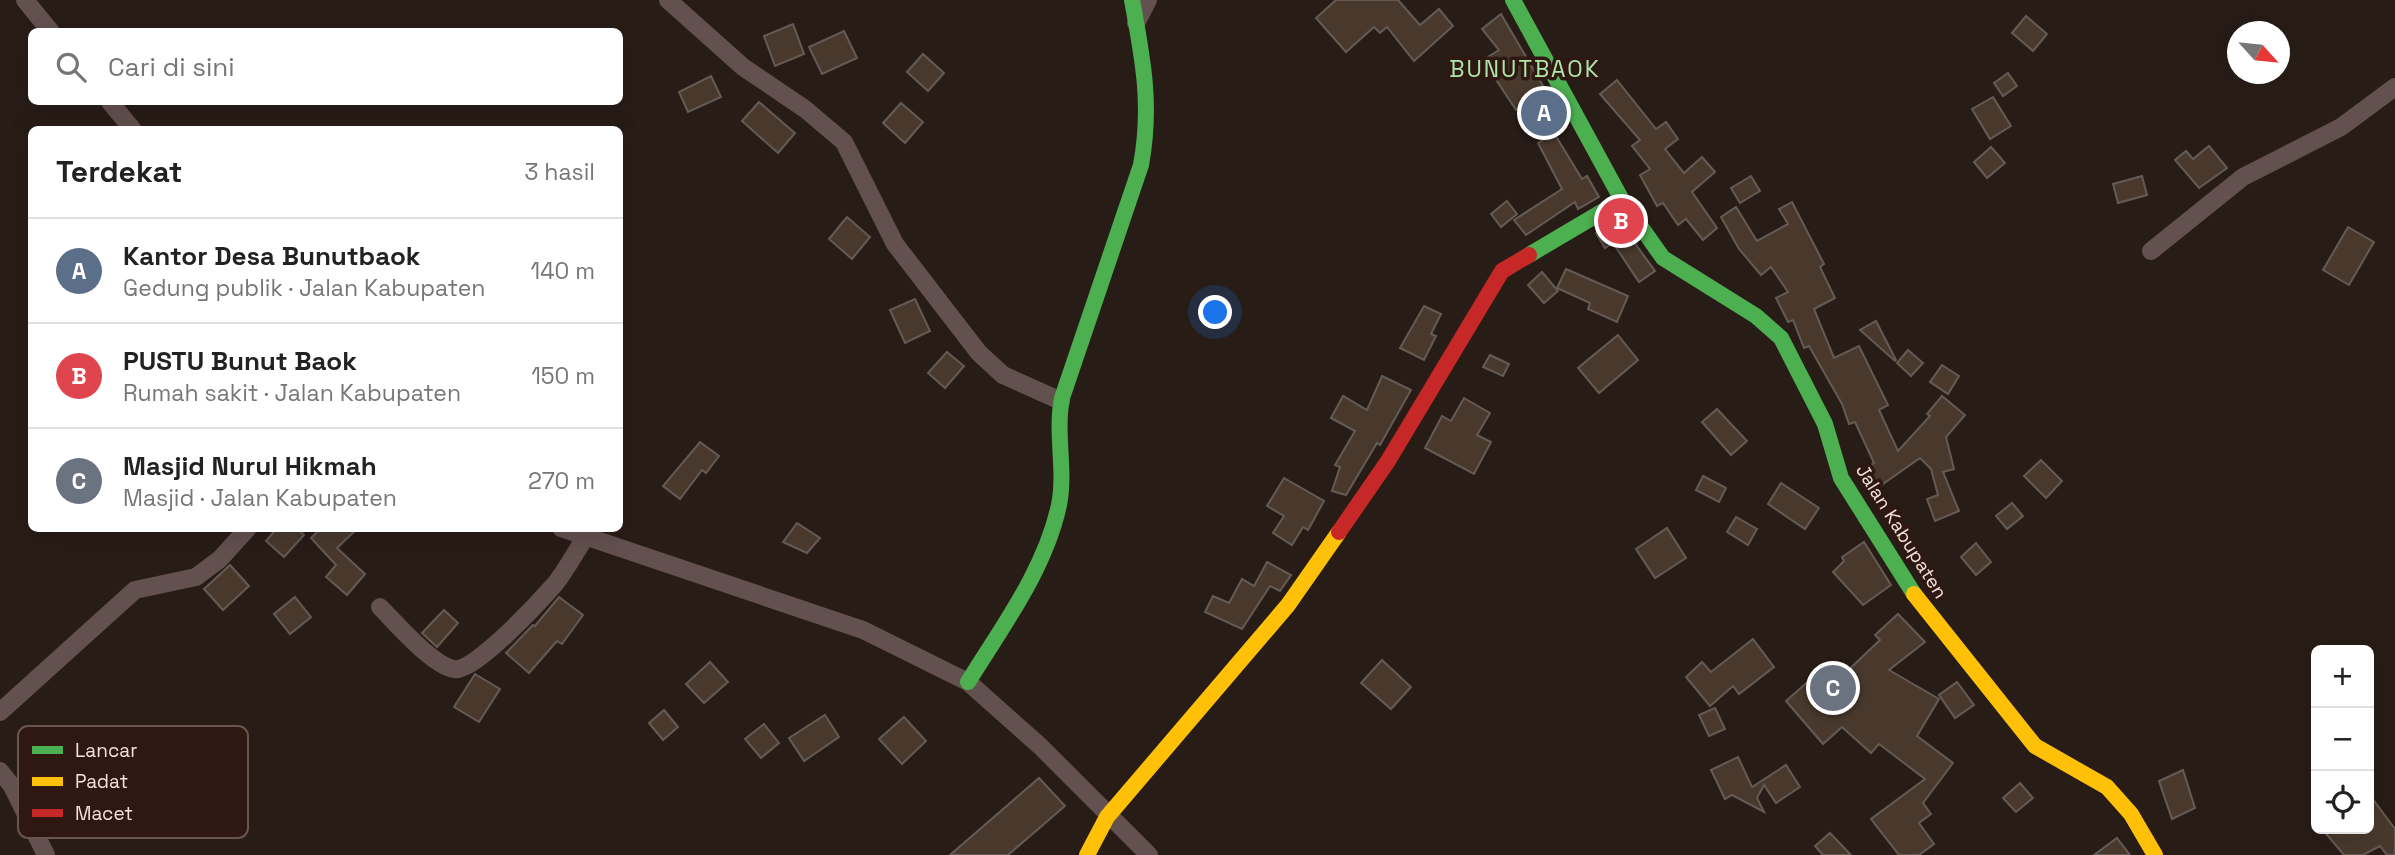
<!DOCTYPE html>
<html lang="id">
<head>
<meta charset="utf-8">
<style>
	body { margin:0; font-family:"Space Grotesk",sans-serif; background:#f2f2f2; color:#222 }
	.controls { position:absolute; right:21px; bottom:21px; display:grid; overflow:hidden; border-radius:10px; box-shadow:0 7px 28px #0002 }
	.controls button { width:63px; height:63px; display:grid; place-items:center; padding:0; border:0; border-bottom:2px solid #e0e0e0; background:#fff; color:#222; font:35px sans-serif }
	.compass { position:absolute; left:2227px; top:21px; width:63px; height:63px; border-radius:50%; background:#fff; box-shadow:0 7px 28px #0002; rotate:117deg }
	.you { position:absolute; left:1216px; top:313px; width:24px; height:24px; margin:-18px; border:5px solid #fff; border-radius:50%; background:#1a73e8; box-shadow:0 0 0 10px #1a73e833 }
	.badge { display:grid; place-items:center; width:46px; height:46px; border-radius:50%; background:#605957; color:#fff; font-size:23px; font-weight:700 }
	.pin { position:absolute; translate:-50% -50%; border:4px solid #fff; box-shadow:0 2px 7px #0006 }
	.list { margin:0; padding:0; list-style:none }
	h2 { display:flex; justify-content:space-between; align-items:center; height:91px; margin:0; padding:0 28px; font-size:30px }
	h2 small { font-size:23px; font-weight:400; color:#767676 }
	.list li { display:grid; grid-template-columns:46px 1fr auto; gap:21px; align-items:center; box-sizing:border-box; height:105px; padding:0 28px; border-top:2px solid #e0e0e0 }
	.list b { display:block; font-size:26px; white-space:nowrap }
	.list p { margin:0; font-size:23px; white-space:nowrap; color:#767676 }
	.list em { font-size:23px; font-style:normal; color:#767676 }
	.icon { flex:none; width:38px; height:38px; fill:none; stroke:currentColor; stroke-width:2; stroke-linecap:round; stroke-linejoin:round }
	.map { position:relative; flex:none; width:2395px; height:855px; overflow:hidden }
	.search { position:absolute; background:#fff; box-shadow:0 7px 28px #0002; left:28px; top:28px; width:595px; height:77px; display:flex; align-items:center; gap:18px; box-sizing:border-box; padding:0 24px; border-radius:10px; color:#767676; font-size:26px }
	.panel { position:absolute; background:#fff; box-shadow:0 7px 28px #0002; left:28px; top:126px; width:595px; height:406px; border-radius:10px }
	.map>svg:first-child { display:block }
	.building { fill:#49392d; stroke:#645b55; stroke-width:2 }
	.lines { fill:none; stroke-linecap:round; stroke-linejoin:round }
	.street { stroke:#63514f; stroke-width:18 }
	.fast { stroke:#4caf50; stroke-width:16 }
	.slow { stroke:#ffc107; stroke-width:16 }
	.jam { stroke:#c62828; stroke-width:16 }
	.labels { text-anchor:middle; stroke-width:7; stroke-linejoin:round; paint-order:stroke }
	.street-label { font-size:19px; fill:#f2e2dd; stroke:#2e1811 }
	.quarter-label { font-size:23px; letter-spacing:2px; fill:#ade6aa; stroke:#2e1811 }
	.key { fill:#2e1811; stroke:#69554e; stroke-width:2 }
	.key-label { font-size:19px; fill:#f2e2dd }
</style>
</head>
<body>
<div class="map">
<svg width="2395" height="855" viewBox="0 0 2395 855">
	<rect width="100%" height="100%" fill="#281c17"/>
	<g class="building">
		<path d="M1336,0H1398L1420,25L1439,9L1453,26L1414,61L1387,27L1380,33L1374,27L1346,52L1316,18Z"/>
		<path d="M1501,14L1546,91L1516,110L1483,60L1499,50L1482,29Z"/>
		<path d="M2026,16L2047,34L2033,51L2012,33Z"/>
		<path d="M793,24L804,54L775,66L764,36Z"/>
		<path d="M844,31L857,58L822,74L809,47Z"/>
		<path d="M923,54L944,73L928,91L907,72Z"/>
		<path d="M2008,73L2017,86L2003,96L1994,83Z"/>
		<path d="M711,76L721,97L688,112L679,92Z"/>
		<path d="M1617,80L1656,129L1666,122L1678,139L1665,149L1684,173L1702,157L1715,172L1692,192L1717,228L1703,240L1686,219L1678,225L1663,203L1657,206L1640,175L1650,169L1632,146L1640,140L1600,94Z"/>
		<path d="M1993,97L2011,126L1990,139L1972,109Z"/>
		<path d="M759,102L795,133L778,153L742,121Z"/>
		<path d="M901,103L923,122L905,143L883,123Z"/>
		<path d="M1554,133L1582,179L1587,176L1599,197L1578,209L1575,202L1526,235L1514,220L1562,189L1538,143Z"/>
		<path d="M2209,146L2227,168L2199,188L2175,160L2186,151L2193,159Z"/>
		<path d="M1991,147L2005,163L1987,178L1974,162Z"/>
		<path d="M1751,176L1760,191L1740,203L1731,188Z"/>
		<path d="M2142,176L2147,195L2118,203L2113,184Z"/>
		<path d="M1507,201L1517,214L1501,227L1491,214Z"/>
		<path d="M1792,202L1824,264L1820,267L1835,298L1814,309L1834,358L1859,346L1888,405L1879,410L1898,451L1930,416L1927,414L1942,396L1965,415L1946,437L1954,469L1943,472L1959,511L1935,521L1927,499L1938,495L1931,469L1920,458L1880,486L1868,467L1874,463L1855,422L1849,424L1842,404L1809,346L1804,348L1793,320L1788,322L1776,298L1788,292L1771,267L1761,275L1739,249L1721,217L1736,207L1757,241L1788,224L1779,209Z"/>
		<path d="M847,217L870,237L852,259L829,239Z"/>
		<path d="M1618,220L1655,271L1639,282L1613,243L1605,248L1596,233Z"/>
		<path d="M2348,227L2374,242L2349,285L2323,270Z"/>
		<path d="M1566,269L1628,296L1617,322L1588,309L1590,303L1557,288Z"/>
		<path d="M1542,272L1558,291L1544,303L1528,285Z"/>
		<path d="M915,299L930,331L905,343L890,310Z"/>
		<path d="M1424,306L1441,314L1431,334L1436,336L1424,360L1400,348Z"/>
		<path d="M1876,321L1896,360L1895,361L1860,330Z"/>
		<path d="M1618,335L1638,360L1599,393L1578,368Z"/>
		<path d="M1908,350L1923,363L1911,376L1897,363Z"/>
		<path d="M947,352L964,366L945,388L928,373Z"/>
		<path d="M1490,355L1509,364L1503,376L1483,367Z"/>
		<path d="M1942,365L1959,376L1948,394L1930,382Z"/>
		<path d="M1382,376L1411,390L1380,445L1377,443L1346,495L1332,491L1340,467L1335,465L1355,431L1331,418L1343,396L1367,410Z"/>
		<path d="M1464,398L1490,413L1477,435L1491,442L1474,474L1425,448L1442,416L1451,421Z"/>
		<path d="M1717,409L1747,441L1731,455L1702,422Z"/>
		<path d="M700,442L719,456L706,473L702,470L680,499L663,486Z"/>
		<path d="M2041,460L2062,481L2046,498L2024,476Z"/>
		<path d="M1703,476L1726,488L1719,502L1696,490Z"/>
		<path d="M1284,478L1324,501L1308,530L1303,527L1292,545L1273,533L1284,516L1267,506Z"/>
		<path d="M1781,483L1819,508L1805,529L1768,504Z"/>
		<path d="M2012,503L2023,516L2007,529L1996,516Z"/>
		<path d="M1736,517L1757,529L1748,545L1727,532Z"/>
		<path d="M797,523L820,538L807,553L783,542Z"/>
		<path d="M277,528H297L304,535L284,557L266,541Z"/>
		<path d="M321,528H358L337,548L365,574L347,595L326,577L336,565L311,538Z"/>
		<path d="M1667,528L1686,558L1655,578L1636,549Z"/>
		<path d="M1864,542L1891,585L1863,605L1833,572L1844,561L1842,557Z"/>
		<path d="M1976,543L1991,562L1976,575L1961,557Z"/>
		<path d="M1267,562L1291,575L1280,591L1270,586L1242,629L1205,612L1213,596L1229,603L1242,579L1254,586Z"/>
		<path d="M230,565L249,586L223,610L204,589Z"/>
		<path d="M295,597L311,617L290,634L274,614Z"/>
		<path d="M559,597L583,615L562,644L557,641L529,673L506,653L533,625L535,626Z"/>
		<path d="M444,610L458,623L437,647L422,633Z"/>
		<path d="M1898,614L1925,642L1889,670L1939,699L1917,736L1953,763L1923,803L1931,814L1919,823L1934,844L1919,855H1899L1871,819L1925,779L1879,744L1871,753L1842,727L1823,744L1786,701L1830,662L1842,676L1880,640L1875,635Z"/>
		<path d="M1753,639L1774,667L1739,694L1733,686L1710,706L1686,677L1702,662L1711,672Z"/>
		<path d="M1382,660L1411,687L1391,709L1361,683Z"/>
		<path d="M710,662L728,682L704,703L686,684Z"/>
		<path d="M475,674L500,689L479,722L454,707Z"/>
		<path d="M1957,682L1974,705L1955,718L1939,695Z"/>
		<path d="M1715,708L1725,729L1709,736L1699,715Z"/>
		<path d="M664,710L678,727L663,740L649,723Z"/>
		<path d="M825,715L839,737L804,761L789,738Z"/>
		<path d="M904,717L926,741L902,764L879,739Z"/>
		<path d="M764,724L779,743L761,758L745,739Z"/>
		<path d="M1738,757L1752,787L1786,765L1800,787L1776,803L1764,785L1757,798L1764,812L1732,795L1725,799L1711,770Z"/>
		<path d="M2183,770L2195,808L2172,819L2159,781Z"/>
		<path d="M1039,778L1065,806L1008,855H950Z"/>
		<path d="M2020,783L2033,798L2016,812L2003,798Z"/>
		<path d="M2369,794L2395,829V855H2387L2380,846L2363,855H2344L2322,829H2369Z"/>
		<path d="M1830,833L1851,855H1823L1815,846Z"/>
		<path d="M2117,838L2130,855H2094Z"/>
	</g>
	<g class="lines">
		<g class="street">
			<path d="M25,0L51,32"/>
			<path d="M668,0L743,67L805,109L844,142L895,244L979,353L1003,375L1061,401"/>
			<path d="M1136,23L1148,0"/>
			<path d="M110,102L133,130"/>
			<path d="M2151,251L2243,177L2341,127L2395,87"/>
			<path d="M561,528L863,630L968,682L1040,746L1149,855"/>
			<path d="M380,607C396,623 432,665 454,669C474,673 540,601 555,584C566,570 575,553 585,538"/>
			<path d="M0,712L135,590L196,577L220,559L248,528"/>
			<path d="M0,771L12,786L46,855"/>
		</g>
		<g class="fast">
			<path d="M1513,0L1622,200L1663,258L1756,316L1781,338L1825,424L1841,478L1914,594"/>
			<path d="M1529,255L1622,200"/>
			<path d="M968,682C1002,627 1045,570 1059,505C1066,470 1055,434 1062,398L1141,165C1152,105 1143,60 1132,0"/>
		</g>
		<g class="slow">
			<path d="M1914,594L2035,746L2107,787L2131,814L2155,855"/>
			<path d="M1087,855L1107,817L1288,605L1339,532"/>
		</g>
		<path class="jam" d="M1339,532L1388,461L1502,271L1529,255"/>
	</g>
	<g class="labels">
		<g class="street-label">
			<text transform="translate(1902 531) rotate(58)" y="7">Jalan Kabupaten</text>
		</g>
		<g class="quarter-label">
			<text x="1525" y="77">BUNUTBAOK</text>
		</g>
	</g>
	<rect x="18" y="726" width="230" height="112" rx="10" class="key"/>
	<rect x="32" y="746" width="31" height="8" fill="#4caf50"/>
	<rect x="32" y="777" width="31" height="9" fill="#ffc107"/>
	<rect x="32" y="809" width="31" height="8" fill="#c62828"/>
	<g class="key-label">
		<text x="75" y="757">Lancar</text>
		<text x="75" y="788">Padat</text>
		<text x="75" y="820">Macet</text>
	</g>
</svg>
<div class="controls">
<button>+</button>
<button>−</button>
<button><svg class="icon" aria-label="locate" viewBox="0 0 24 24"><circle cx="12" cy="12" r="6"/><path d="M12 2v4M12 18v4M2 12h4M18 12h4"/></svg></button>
</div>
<svg class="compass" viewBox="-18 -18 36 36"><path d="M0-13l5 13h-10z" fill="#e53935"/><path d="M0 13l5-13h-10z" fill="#767676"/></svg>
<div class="you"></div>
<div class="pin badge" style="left:1544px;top:113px;background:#5c6f8a">A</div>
<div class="pin badge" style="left:1621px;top:221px;background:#e0444e">B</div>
<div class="pin badge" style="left:1833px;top:688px;background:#6b7280">C</div>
<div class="search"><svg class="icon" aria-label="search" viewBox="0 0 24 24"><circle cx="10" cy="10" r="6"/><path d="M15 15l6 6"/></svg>Cari di sini</div>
<section class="panel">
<h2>Terdekat<small>3 hasil</small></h2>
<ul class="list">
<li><span class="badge" style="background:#5c6f8a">A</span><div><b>Kantor Desa Bunutbaok</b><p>Gedung publik · Jalan Kabupaten</p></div><em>140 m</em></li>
<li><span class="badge" style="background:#e0444e">B</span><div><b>PUSTU Bunut Baok</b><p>Rumah sakit · Jalan Kabupaten</p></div><em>150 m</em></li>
<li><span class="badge" style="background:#6b7280">C</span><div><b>Masjid Nurul Hikmah</b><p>Masjid · Jalan Kabupaten</p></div><em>270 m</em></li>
</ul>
</section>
</div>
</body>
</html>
